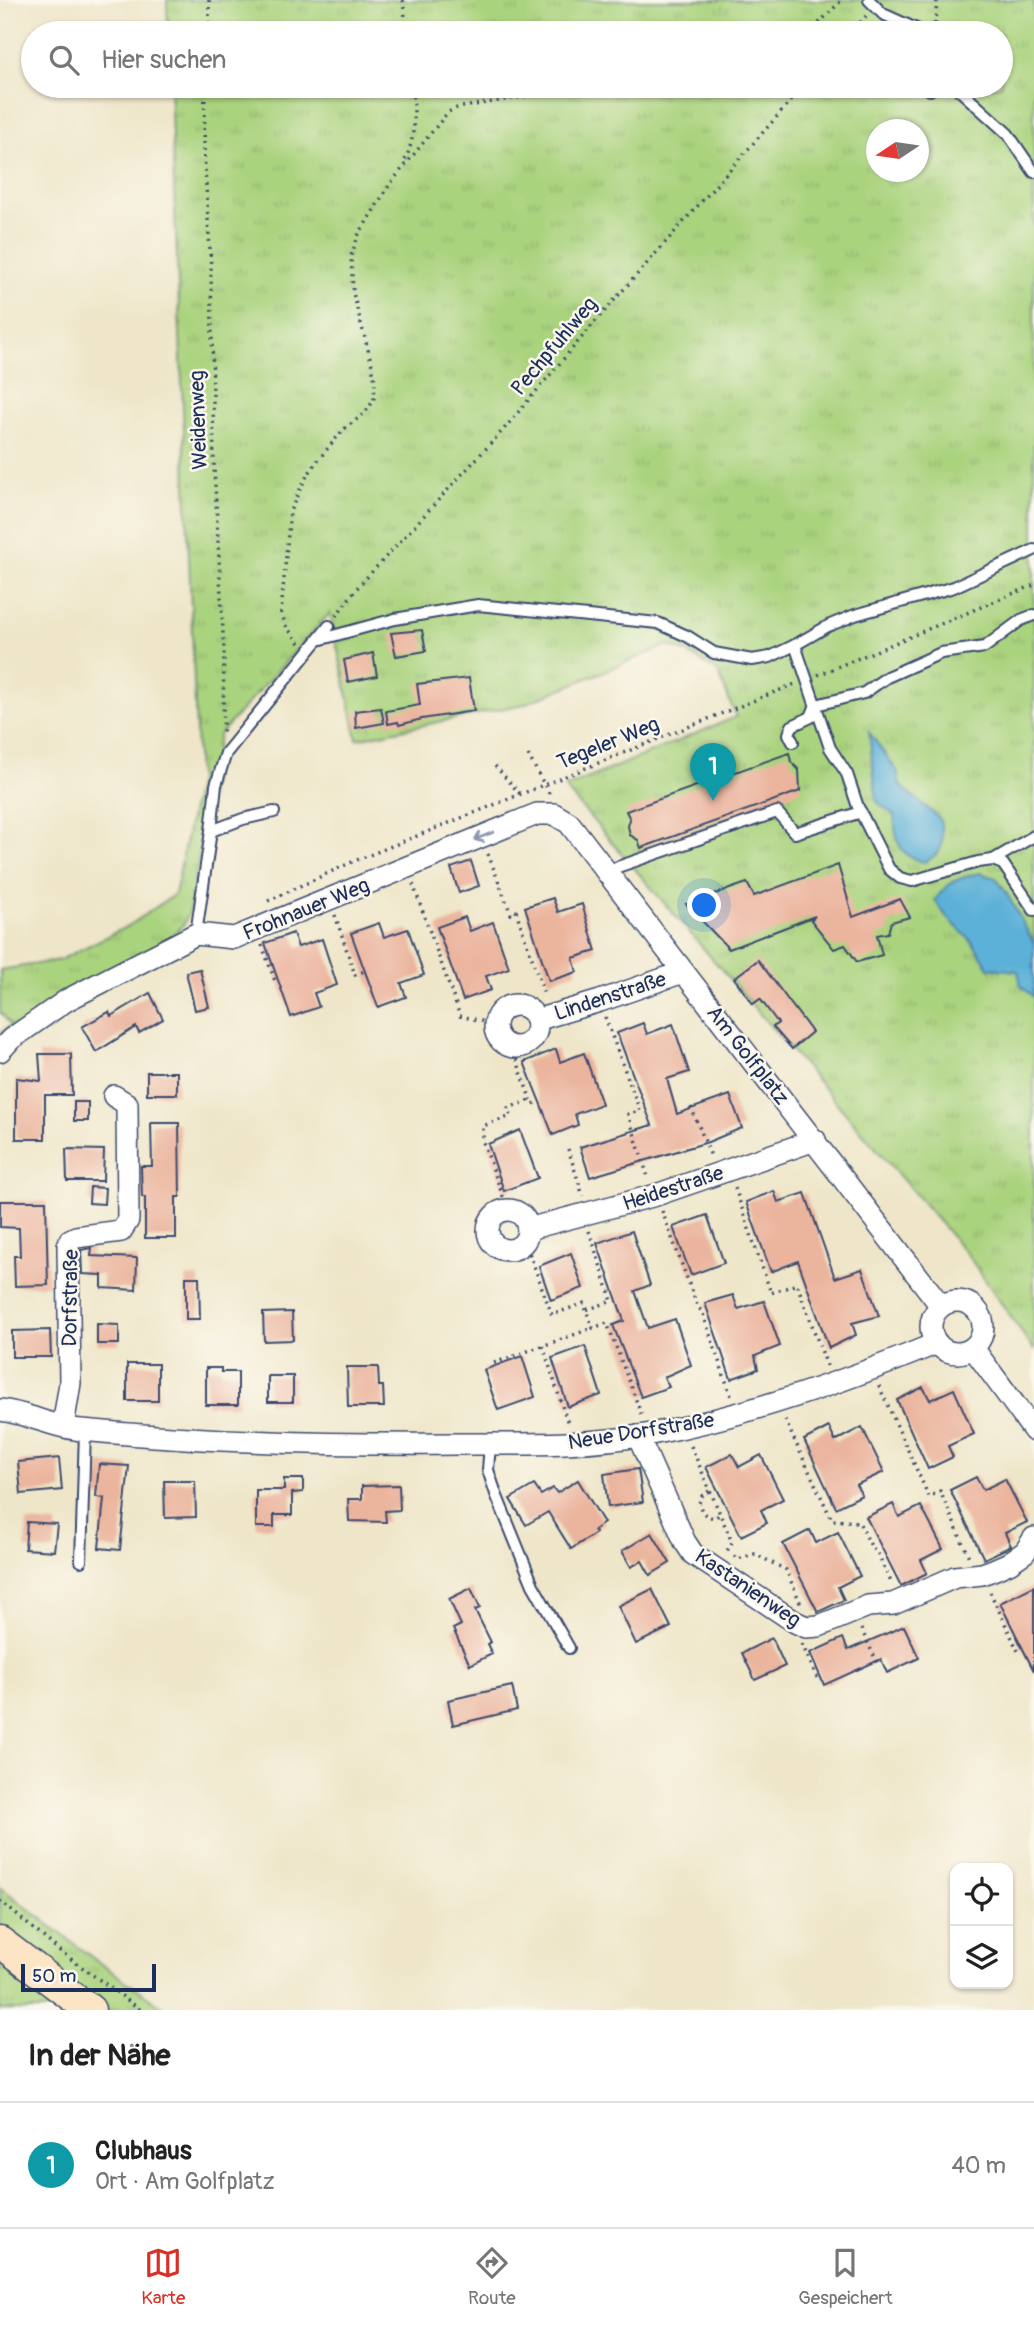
<!DOCTYPE html>
<html lang="de">
<head>
<meta charset="utf-8">
<style>
	body { margin:0; font-family:Pangolin,sans-serif; background:#f6f6f6; color:#222 }
	.controls { position:absolute; right:21px; bottom:21px; display:grid; overflow:hidden; border-radius:14px; box-shadow:0 2px 5px #0004 }
	.controls button { width:63px; height:63px; display:grid; place-items:center; padding:0; border:0; border-bottom:2px solid #e0e0e0; background:#fff; color:#222; font:35px sans-serif }
	.compass { position:absolute; left:866px; top:119px; width:63px; height:63px; border-radius:50%; background:#fff; box-shadow:0 2px 5px #0004; rotate:257deg }
	.scale { position:absolute; left:21px; bottom:18px; width:135px; box-sizing:border-box; padding-left:7px; border:4px solid #1b2f5e; border-top:0; font-size:19px; line-height:24px; white-space:nowrap; color:#1b2f5e; -webkit-text-stroke:5px #fbf7ec; paint-order:stroke }
	.you { position:absolute; left:705px; top:906px; width:24px; height:24px; margin:-18px; border:5px solid #fff; border-radius:50%; background:#1a73e8; box-shadow:0 0 0 10px #1a73e833 }
	.badge { display:grid; place-items:center; width:46px; height:46px; border-radius:50%; background:#d93025; color:#fff; font-size:23px; font-weight:700 }
	.pin { position:absolute; translate:-50% -58px; filter:drop-shadow(0 2px 4px #0008) }
	.pin::after { content:''; position:absolute; top:37px; width:24px; height:21px; background:inherit; clip-path:polygon(0 0,100% 0,50% 100%) }
	.list { margin:0; padding:0; list-style:none }
	h2 { display:flex; justify-content:space-between; align-items:center; height:91px; margin:0; padding:0 28px; font-size:30px }
	h2 small { font-size:23px; font-weight:400; color:#767676 }
	.list li { display:grid; grid-template-columns:46px 1fr auto; gap:21px; align-items:center; box-sizing:border-box; height:126px; padding:0 28px; border-top:2px solid #e0e0e0 }
	.list b { display:block; font-size:26px; white-space:nowrap }
	.list p { margin:0; font-size:23px; white-space:nowrap; color:#767676 }
	.list em { font-size:23px; font-style:normal; color:#767676 }
	.icon { flex:none; width:38px; height:38px; fill:none; stroke:currentColor; stroke-width:2; stroke-linecap:round; stroke-linejoin:round }
	.map { position:relative; flex:none; width:1034px; height:2010px; overflow:hidden }
	.search { position:absolute; background:#fff; box-shadow:0 2px 5px #0004; left:21px; right:21px; top:21px; height:77px; display:flex; align-items:center; gap:18px; box-sizing:border-box; padding:0 24px; border-radius:38px; color:#767676; font-size:26px }
	.sheet { height:217px; background:#fff }
	nav { display:flex; justify-content:space-around; align-items:center; box-sizing:border-box; height:98px; border-top:2px solid #e0e0e0; background:#fff; font-size:19px; color:#767676 }
	nav a { display:grid; justify-items:center; gap:4px }
	nav .on { color:#d93025 }
	.map>svg:first-child { display:block }
	.grass { fill:url(#grass-tufts); stroke:#62816e; stroke-width:2; fill-rule:evenodd }
	.water { fill:#5cb1d8; stroke:#3c709b; stroke-width:2 }
	.building { fill:#ebb49d }
	.lines { fill:none; stroke-linecap:round; stroke-linejoin:round }
	.service-casing { stroke:#3b4a6e; stroke-width:14 }
	.minor-casing { stroke:#3b4a6e; stroke-width:24 }
	.secondary-casing { stroke:#3b4a6e; stroke-width:33 }
	.path { stroke:#3b4a6e; stroke-width:3.5; stroke-dasharray:2 5; stroke-linecap:butt }
	.service { stroke:#fff; stroke-width:10 }
	.minor { stroke:#fff; stroke-width:21 }
	.secondary { stroke:#fce5c4; stroke-width:30 }
	.oneway { stroke:#8d97ae }
	.labels { text-anchor:middle; stroke-width:5; stroke-linejoin:round; paint-order:stroke }
	.street-label { font-size:21px; fill:#1b2f5e; stroke:#fbf7ec }
</style>
</head>
<body>
<div class="map">
<svg width="1034" height="2010" viewBox="0 0 1034 2010">
	<defs>
		<pattern id="grass-tufts" width="24" height="20" patternUnits="userSpaceOnUse" patternTransform="scale(1.75)"><rect width="24" height="20" fill="#aad37e"/><path d="M3 7l-1-3M5 7V3M7 7l1-3M15 17l-1-3M17 17v-4M19 17l1-3" fill="none" stroke="#92b56f"/></pattern>
	</defs>
	<rect width="100%" height="100%" fill="#fbf7ec"/>
	<filter id="ink" filterUnits="userSpaceOnUse"><feTurbulence type="fractalNoise" baseFrequency=".0143" numOctaves="2"/><feDisplacementMap in="SourceGraphic" scale="14" xChannelSelector="R" yChannelSelector="G"/><feConvolveMatrix kernelMatrix="1 2 1 2 8 2 1 2 1" color-interpolation-filters="sRGB"/></filter>
	<filter id="wash" filterUnits="userSpaceOnUse"><feTurbulence type="fractalNoise" baseFrequency=".00686" numOctaves="4" result="noise"/><feDisplacementMap in="SourceGraphic" scale="28" xChannelSelector="R" yChannelSelector="G"/><feGaussianBlur stdDeviation="1.57" result="paint"/><feColorMatrix in="noise" values="0 0 0 0 0 0 0 0 0 0 0 0 0 0 0 0 0 1.4 0 .05"/><feComposite in="paint" operator="in"/></filter>
	<g filter="url(#wash)">
		<rect width="100%" height="100%" fill="#efe6c9"/>
		<g class="grass">
			<path d="M167,0H1034V1350L967,1254L565,788L736,717L718,672L686,652L668,645L524,704L357,739L330,613L219,735L189,914L184,924L171,937L0,1040V1034L11,1025L0,1012V970L60,960L130,925L175,894L198,780L170,86H1001V33H168ZM876,130H918V172H876Z"/>
			<path d="M0,1887L94,1959L167,2010H0Z"/>
		</g>
		<g class="water">
			<path d="M869,732L897,771L900,785L940,819C943,842 947,850 925,862C897,857 896,840 894,815L877,802Z"/>
			<path d="M979,873L996,878L1006,892L1034,943V997L1021,986L1018,971L989,968C983,959 977,947 969,939C956,926 944,917 935,900C948,882 958,878 979,873Z"/>
		</g>
		<g id="blocks">
			<g class="building">
				<path d="M422,630L426,651L396,656L391,633Z"/>
				<path d="M373,653L377,676L348,682L344,660Z"/>
				<path d="M469,678L474,711L422,719L399,725L398,722L388,724L386,711L420,705L417,684Z"/>
				<path d="M381,708L384,723L356,728L355,711Z"/>
				<path d="M789,753L791,762L799,770L800,791L641,848L638,840L630,835L628,826L630,819L626,811Z"/>
				<path d="M471,861L479,886L459,893L451,868Z"/>
				<path d="M838,865L853,917L900,899L910,917L891,922L888,933L877,935L882,955L857,962L845,945L834,949L811,920L815,916L729,949L686,904L747,883L754,896Z"/>
				<path d="M553,898L558,912L582,904L596,951L573,958L577,972L549,981L525,907Z"/>
				<path d="M465,917L470,931L493,922L509,968L486,976L491,990L463,1000L437,927Z"/>
				<path d="M379,923L384,937L408,929L424,975L401,983L406,997L378,1007L351,933Z"/>
				<path d="M293,933L298,947L322,939L337,985L314,993L319,1007L291,1017L265,943Z"/>
				<path d="M758,960L812,1032L792,1049L773,1027L778,1023L760,999L753,1004L734,978Z"/>
				<path d="M200,969L209,1007L195,1010L186,972Z"/>
				<path d="M150,993L163,1019L139,1033L136,1027L96,1052L82,1027L109,1012L111,1016Z"/>
				<path d="M643,1023L647,1034L673,1024L689,1072L667,1079L677,1114L730,1095L742,1128L708,1142L590,1177L580,1147L652,1125L617,1033Z"/>
				<path d="M556,1049L560,1062L584,1053L602,1104L575,1114L578,1125L553,1135L524,1062Z"/>
				<path d="M39,1054H71L72,1095H45V1139H16V1078L41,1081Z"/>
				<rect x="147" y="1072" width="30" height="22"/>
				<rect x="74" y="1102" width="14" height="19"/>
				<path d="M151,1123H179L180,1197H176V1238H145V1197H142L141,1166H152Z"/>
				<path d="M520,1130L538,1178L504,1191L488,1144Z"/>
				<path d="M66,1149L104,1150L103,1181H67Z"/>
				<path d="M90,1187L105,1188L104,1204L89,1203Z"/>
				<path d="M774,1191L778,1202L805,1193L835,1278L862,1269L879,1316L852,1323L856,1335L829,1348L798,1261L771,1272L746,1202Z"/>
				<path d="M0,1201H46L48,1285L15,1286L14,1256H20L19,1228L0,1227Z"/>
				<path d="M707,1215L724,1263L691,1275L673,1227Z"/>
				<path d="M632,1231L650,1285L635,1291L648,1328L675,1319L691,1365L664,1377L669,1387L641,1397L613,1325L624,1321L597,1243Z"/>
				<path d="M92,1248L91,1256L137,1258L136,1290L102,1288V1275L82,1274L81,1250Z"/>
				<path d="M571,1253L583,1288L551,1300L539,1266Z"/>
				<path d="M186,1277H199L200,1319H186Z"/>
				<path d="M733,1295L738,1309L764,1301L780,1346L755,1356L758,1369L731,1379L705,1303Z"/>
				<path d="M292,1312L293,1340L264,1341L263,1313Z"/>
				<path d="M97,1324L119,1325V1344H97Z"/>
				<path d="M50,1330L51,1357H12V1331Z"/>
				<path d="M585,1346L601,1395L568,1407L552,1358Z"/>
				<path d="M522,1356L535,1397L498,1410L484,1370Z"/>
				<rect x="127" y="1364" width="31" height="37"/>
				<path d="M347,1367H378L379,1386H383L384,1407H348Z"/>
				<path d="M206,1368H221V1372H238V1405H206Z"/>
				<rect x="268" y="1376" width="25" height="26"/>
				<path d="M923,1387L930,1400L954,1389L974,1434L948,1446L953,1457L928,1469L897,1400Z"/>
				<path d="M829,1427L835,1441L862,1427L884,1472L856,1485L862,1495L836,1508L804,1440Z"/>
				<path d="M732,1454L739,1467L761,1455L783,1499L761,1510L767,1523L741,1536L706,1467Z"/>
				<path d="M59,1458L62,1490L21,1494L18,1462Z"/>
				<path d="M99,1464L129,1466L120,1550L99,1548L104,1498L96,1497Z"/>
				<path d="M638,1469L643,1502L608,1507L604,1474Z"/>
				<path d="M976,1477L983,1490L1005,1479L1027,1522L1005,1533L1011,1546L984,1559L950,1490Z"/>
				<path d="M284,1479H303V1492L292,1493V1515H274V1527H256V1490H284Z"/>
				<path d="M578,1480L604,1523L594,1530L596,1533L571,1549L548,1512L526,1525L510,1499L534,1485L541,1495L553,1488L557,1493Z"/>
				<path d="M164,1481H195L196,1517L165,1518Z"/>
				<path d="M399,1485L400,1510L385,1511L386,1522L349,1521L348,1499H362V1486Z"/>
				<path d="M893,1504L899,1517L921,1506L943,1549L921,1560L927,1573L901,1586L866,1517Z"/>
				<path d="M27,1522L57,1524L54,1551L25,1549Z"/>
				<path d="M810,1530L816,1543L838,1532L860,1576L838,1587L844,1600L818,1612L783,1544Z"/>
				<path d="M652,1533L670,1563L650,1575L642,1561L631,1567L622,1551Z"/>
				<path d="M1034,1586V1671L1000,1603Z"/>
				<path d="M471,1588L480,1608L475,1610L491,1642L487,1644L492,1654L470,1665L453,1629L461,1625L449,1599Z"/>
				<path d="M652,1589L671,1627L636,1644L618,1606Z"/>
				<path d="M904,1626L919,1658L887,1673L881,1659L824,1685L810,1653L843,1638L848,1650Z"/>
				<path d="M772,1638L785,1666L755,1680L742,1653Z"/>
				<path d="M512,1686L517,1710L453,1725L448,1700Z"/>
			</g>
		</g>
	</g>
	<g filter="url(#ink)">
		<use href="#blocks" fill-opacity="0" stroke="#3b4a6e" stroke-width="2"/>
		<g class="lines">
			<g class="service-casing">
				<g id="service">
					<path d="M869,0L883,14L925,33"/>
					<path d="M955,86L1008,134L1034,172"/>
					<path d="M930,90L936,86"/>
					<path d="M318,640L395,619L478,605L658,623L687,636L714,653L752,660L770,657L795,645L828,626L855,615L954,587L1034,550"/>
					<path d="M795,645L830,748L847,774L858,807L889,869L900,878L912,881L978,862L993,860L1003,864L1034,910"/>
					<path d="M793,742L789,734L792,726L811,717L816,705L864,693L887,677L941,653L985,647L1021,620L1034,615"/>
					<path d="M211,831L216,785L226,753L329,626"/>
					<path d="M993,860L1034,836"/>
					<path d="M606,871L777,812L795,833L861,812"/>
					<path d="M196,934L211,831L243,819L274,812"/>
					<path d="M490,1444L488,1470L496,1494L533,1585L569,1648"/>
					<path d="M81,1561L85,1431"/>
				</g>
			</g>
			<g class="minor-casing">
				<g id="minor">
					<circle cx="516" cy="1026" r="21"/>
					<path d="M536,1020L600,1001L683,972"/>
					<path d="M0,1051L11,1039L67,1000L196,934L234,938L537,814H554L569,823L941,1306"/>
					<circle cx="508" cy="1230" r="20"/>
					<path d="M528,1229L656,1195L815,1140"/>
					<circle cx="957" cy="1327" r="26"/>
					<path d="M973,1348L1034,1431"/>
					<path d="M0,1410C28,1413 54,1428 82,1430C206,1442 331,1445 456,1444C521,1444 586,1446 651,1434C750,1415 844,1382 937,1343"/>
					<path d="M63,1426L70,1383L68,1246L70,1240L76,1237L121,1231L128,1220L127,1104L114,1096"/>
					<path d="M638,1436L685,1542L693,1554L795,1622L806,1627L819,1626L868,1606L893,1604L955,1577L982,1574L993,1570L1009,1563L1025,1552L1034,1538"/>
				</g>
			</g>
			<g class="secondary-casing">
				<path id="secondary" d="M0,1942L90,2010"/>
			</g>
			<g class="path">
				<path d="M209,0V33"/>
				<path d="M403,0L407,33"/>
				<path d="M935,24L937,0"/>
				<path d="M809,33L842,0"/>
				<path d="M851,33L866,16"/>
				<path d="M205,86L204,153L211,267L214,467L224,650L223,734"/>
				<path d="M405,160C416,138 415,111 412,86"/>
				<path d="M336,616L357,588L504,429L594,323L804,86"/>
				<path d="M300,643L287,628L281,613L290,511L305,479L318,460L344,429L364,414L374,400L375,381L372,365L353,293L351,256L359,234L390,184L448,112L457,108L587,86"/>
				<path d="M818,675L1034,585"/>
				<path d="M528,755L550,795"/>
				<path d="M495,766L522,796"/>
				<path d="M488,854L511,914L516,911L545,997"/>
				<path d="M413,884L460,1016L495,1024"/>
				<path d="M268,901L352,862L795,684"/>
				<path d="M335,915L355,975L365,971"/>
				<path d="M262,945L275,981H278"/>
				<path d="M605,1017L640,1111L628,1114L648,1177"/>
				<path d="M512,1046L532,1104L540,1102"/>
				<path d="M691,1107L711,1156"/>
				<path d="M568,1149L583,1196"/>
				<path d="M735,1188L771,1293L797,1284L827,1366"/>
				<path d="M508,1210L483,1142V1126L511,1116L508,1108L531,1100"/>
				<path d="M662,1211L698,1308L702,1311L731,1396"/>
				<path d="M589,1231L612,1301L586,1310L593,1328L607,1323L642,1416"/>
				<path d="M527,1247L552,1315L584,1303L586,1310"/>
				<path d="M543,1346L568,1424"/>
				<path d="M494,1363L593,1328"/>
				<path d="M879,1386L929,1497L940,1491L969,1557"/>
				<path d="M785,1420L832,1520L859,1522L872,1548L876,1550L892,1584"/>
				<path d="M691,1446L732,1542L726,1553"/>
				<path d="M709,1491L702,1496L699,1503C702,1513 704,1516 715,1518L720,1514"/>
				<path d="M734,1556L738,1559L755,1554L786,1570L801,1604"/>
				<path d="M990,1592L1019,1653"/>
				<path d="M861,1629L878,1664"/>
				<path d="M802,1644L819,1682"/>
				<path d="M0,1901L60,1951L141,2010"/>
				<path d="M0,2009L2,2010"/>
			</g>
			<use href="#service" class="service"/>
			<use href="#minor" class="minor"/>
			<use href="#secondary" class="secondary"/>
		</g>
		<defs><path id="oneway-shaft" d="M-6 0H5M1.5-3L5.5 0L1.5 3" fill="none" stroke-width="1.6" stroke-linecap="round" stroke-linejoin="round" transform="scale(1.75)"/></defs>
		<use class="oneway" href="#oneway-shaft" transform="translate(484 836) rotate(158)"/>
	</g>
	<g class="labels">
		<g class="street-label">
			<text transform="translate(554 346) rotate(-50)" y="7">Pechpfuhlweg</text>
			<text transform="translate(198 420) rotate(-92)" y="7">Weidenweg</text>
			<text transform="translate(608 743) rotate(-22)" y="7">Tegeler Weg</text>
			<text transform="translate(306 909) rotate(-22)" y="7">Frohnauer Weg</text>
			<text transform="translate(610 996) rotate(-18)" y="7">Lindenstraße</text>
			<text transform="translate(748 1055) rotate(52)" y="7">Am Golfplatz</text>
			<text transform="translate(673 1188) rotate(-18)" y="7">Heidestraße</text>
			<text transform="translate(70 1298) rotate(-89)" y="7">Dorfstraße</text>
			<text transform="translate(641 1431) rotate(-9)" y="7">Neue Dorfstraße</text>
			<text transform="translate(748 1588) rotate(34)" y="7">Kastanienweg</text>
		</g>
	</g>
</svg>
<div class="controls">
<button><svg class="icon" aria-label="locate" viewBox="0 0 24 24"><circle cx="12" cy="12" r="6"/><path d="M12 2v4M12 18v4M2 12h4M18 12h4"/></svg></button>
<button><svg class="icon" aria-label="layers" viewBox="0 0 24 24"><path d="M12 4l9 5-9 5-9-5zM3 14l9 5 9-5"/></svg></button>
</div>
<svg class="compass" viewBox="-18 -18 36 36"><path d="M0-13l5 13h-10z" fill="#e53935"/><path d="M0 13l5-13h-10z" fill="#767676"/></svg>
<div class="scale">50 m</div>
<div class="you"></div>
<div class="pin badge" style="left:713px;top:801px;background:#0f9aa8">1</div>
<div class="search"><svg class="icon" aria-label="search" viewBox="0 0 24 24"><circle cx="10" cy="10" r="6"/><path d="M15 15l6 6"/></svg>Hier suchen</div>
</div>
<section class="sheet">
<h2>In der Nähe<small></small></h2>
<ul class="list">
<li><span class="badge" style="background:#0f9aa8">1</span><div><b>Clubhaus</b><p>Ort · Am Golfplatz</p></div><em>40 m</em></li>
</ul>
</section>
<nav>
<a class="on"><svg class="icon" aria-label="map" viewBox="0 0 24 24"><path d="M3 6l6-2 6 2 6-2v14l-6 2-6-2-6 2zM9 4v14M15 6v14"/></svg>Karte</a>
<a><svg class="icon" aria-label="directions" viewBox="0 0 24 24"><path d="M12 3l9 9-9 9-9-9zM9 14v-3h6M13 9l2 2-2 2"/></svg>Route</a>
<a><svg class="icon" aria-label="saved" viewBox="0 0 24 24"><path d="M7 4h10v16l-5-4-5 4z"/></svg>Gespeichert</a>
</nav>
</body>
</html>
